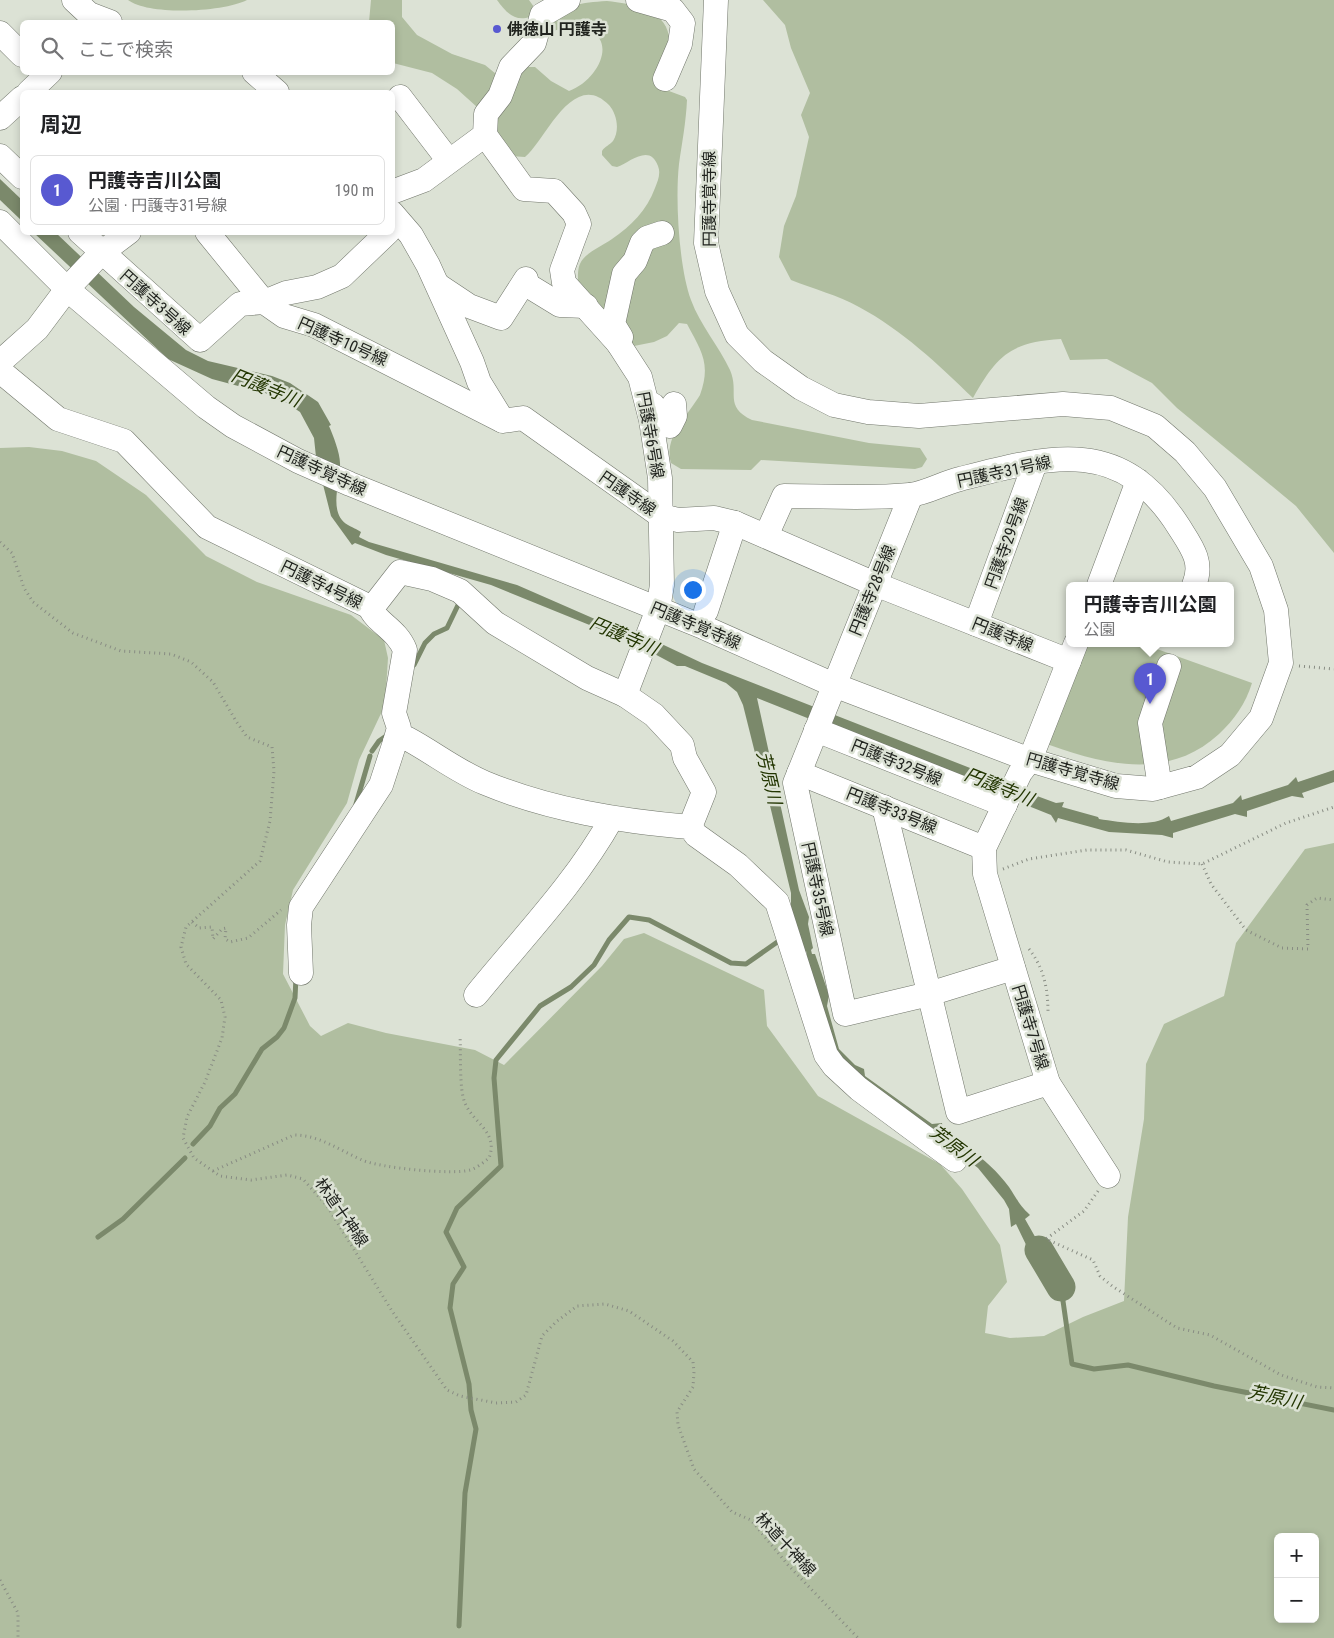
<!DOCTYPE html>
<html lang="ja">
<head>
<meta charset="utf-8">
<style>
	body { margin:0; font-family:"Roboto Condensed","Noto Sans JP",sans-serif; background:#f6f6f6; color:#202124 }
	.controls { position:absolute; right:15px; bottom:15px; display:grid; overflow:hidden; border-radius:8px; box-shadow:0 2px 8px #0003 }
	.controls button { width:45px; height:45px; display:grid; place-items:center; padding:0; border:0; border-bottom:1px solid #e0e0e0; background:#fff; color:#202124; font:25px sans-serif }
	.you { position:absolute; left:692px; top:589px; width:18px; height:18px; margin:-12px; border:4px solid #fff; border-radius:50%; background:#1a73e8; box-shadow:0 0 0 8px #1a73e833 }
	.badge { display:grid; place-items:center; width:32px; height:32px; border-radius:50%; background:#5859d1; color:#fff; font-size:16px; font-weight:700 }
	.pin { position:absolute; translate:-50% -41px; filter:drop-shadow(0 1px 2px #0008) }
	.pin::after { content:''; position:absolute; top:26px; width:18px; height:15px; background:inherit; clip-path:polygon(0 0,100% 0,50% 100%) }
	.popup { position:absolute; left:1066px; top:582px; width:168px; height:65px; box-sizing:border-box; display:grid; place-content:center; border-radius:8px; background:#fff; filter:drop-shadow(0 1px 4px #0005); font-size:16px; white-space:nowrap; color:#757577 }
	.popup b { font-size:19px; color:#202124 }
	.popup::after { content:''; position:absolute; left:50%; top:100%; margin-left:-10px; border:10px solid transparent; border-top-color:#fff }
	.list { margin:0; padding:0; list-style:none }
	h2 { display:flex; justify-content:space-between; align-items:center; height:65px; margin:0; padding:0 20px; font-size:21px }
	h2 small { font-size:16px; font-weight:400; color:#757577 }
	.list li { display:grid; grid-template-columns:32px 1fr auto; gap:15px; align-items:center; box-sizing:border-box; height:70px; margin:0 10px 10px; padding:0 10px; border:1px solid #e0e0e0; border-radius:8px }
	.list b { display:block; font-size:19px; white-space:nowrap }
	.list p { margin:0; font-size:16px; white-space:nowrap; color:#757577 }
	.list em { font-size:16px; font-style:normal; color:#757577 }
	.icon { flex:none; width:28px; height:28px; fill:none; stroke:currentColor; stroke-width:2; stroke-linecap:round; stroke-linejoin:round }
	.map { position:relative; flex:none; width:1334px; height:1638px; overflow:hidden }
	.search { position:absolute; background:#fff; box-shadow:0 2px 8px #0003; left:20px; top:20px; width:375px; height:55px; display:flex; align-items:center; gap:12px; box-sizing:border-box; padding:0 18px; border-radius:8px; color:#757577; font-size:19px }
	.panel { position:absolute; background:#fff; box-shadow:0 2px 8px #0003; left:20px; top:90px; width:375px; height:145px; border-radius:8px }
	.map>svg:first-child { display:block }
	.green { fill:#b0bea0; fill-rule:evenodd }
	.water { fill:#7b896b }
	.lines { fill:none; stroke-linecap:round; stroke-linejoin:round }
	.stream { stroke:#7b896b; stroke-width:5 }
	.river { stroke:#7b896b; stroke-width:29 }
	.minor-casing { stroke:#71766b; stroke-width:25 }
	.path { stroke:#888c83; stroke-width:3; stroke-dasharray:1 4; stroke-linecap:butt }
	.minor { stroke:#fff; stroke-width:24 }
	.poi-dot { fill:#5859d1; stroke:#dce2d5; stroke-width:2 }
	.labels { text-anchor:middle; stroke-width:5; stroke-linejoin:round; paint-order:stroke }
	.poi-label { font-size:16px; font-weight:bold; fill:#21241f; stroke:#dce2d5; text-anchor:start }
	.street-label { font-size:16px; fill:#21241f; stroke:#dce2d5 }
	.water-label { font-size:18px; font-style:italic; fill:#233602; stroke:#dce2d5 }
</style>
</head>
<body>
<div class="map">
<svg width="1334" height="1638" viewBox="0 0 1334 1638">
	<rect width="100%" height="100%" fill="#dce2d5"/>
	<g class="green">
		<path d="M128,0H247C224,12 149,16 128,0Z"/>
		<path d="M371,0H402V17L417,35L452,54L485,65L496,74L494,88L477,107L457,89L432,73L393,63L392,22H369Z"/>
		<path d="M497,0H529L534,7L530,17C514,22 506,12 497,0Z"/>
		<path d="M763,0H1334V553L1296,506L1177,408L1152,383L1107,359L1070,360L1061,339C1011,342 997,355 973,398C938,364 902,330 859,307C838,295 813,289 791,280L779,257L784,226L796,196L809,137L801,115L810,93L791,48L785,25Z"/>
		<path d="M607,1C632,4 664,8 669,36L661,88L685,97L687,100C686,122 682,143 679,164C675,199 679,268 691,300C700,325 719,346 730,370C740,393 723,406 752,420L869,443L920,448L927,459L922,467L915,469L761,460L751,470L681,469L671,463C663,438 688,415 700,395C711,364 702,352 687,324L679,323L667,336L654,342L634,346L624,340C625,324 624,304 630,289C638,266 656,251 663,227L609,316L578,284C578,275 577,266 583,259C591,250 602,246 612,239C631,226 647,210 655,188C658,181 661,173 658,166C650,143 630,162 617,167L612,166L602,155V151C605,146 610,145 613,141C620,130 617,114 609,105C573,68 545,141 525,157L510,156C501,148 495,139 496,126C497,114 517,75 526,67H535L551,81L569,91C603,78 621,29 574,28C566,27 559,28 552,32L549,25C567,3 580,3 607,1Z"/>
		<path d="M29,447L62,451L96,461L146,495L206,556L257,582L351,615L384,640L388,658L385,705L359,760L347,803L293,890L285,925L283,974L310,1026L321,1036L348,1023L386,1033L475,1050L504,1065L602,966L624,939L644,933L764,990L767,1026L818,1096L940,1164L962,1189L1000,1245L1007,1282L988,1306L985,1333L1010,1338L1044,1336L1083,1317L1124,1301L1128,1217L1144,1119L1146,1064L1164,1024L1224,996L1236,943L1305,849L1334,843V1638H0V448ZM1278,1537H1315V1619H1278Z"/>
		<path d="M1082,643H1140L1252,683C1246,703 1234,720 1219,734C1167,782 1101,764 1041,742Z"/>
	</g>
	<g class="water">
		<path d="M0,179L22,200V221L0,200Z"/>
		<path d="M34,233H56L134,307L186,350L208,361L272,376L290,383L318,402L331,425L329,426C333,435 340,453 340,463C341,481 327,513 348,525C351,527 357,529 361,532L359,537L369,542L517,585L636,637L651,639L702,663L988,775V778L1056,803L1064,802L1062,807L1098,817L1099,819C1119,822 1151,828 1169,816L1171,821L1233,803L1241,795L1242,800L1288,785L1296,777L1298,782L1334,770V782L1302,793L1304,798L1292,796L1247,811V817L1235,814L1173,833V838L1162,835L1109,832L1058,818L1056,823L1051,815L757,698L799,890L809,917L808,924L813,948L811,950L812,954H815L829,995L827,1006L839,1049L855,1065L864,1069L865,1076L932,1124L942,1123L943,1131L965,1146L967,1151L969,1149C984,1159 998,1172 1009,1187C1017,1199 1019,1205 1030,1215L1025,1219L1042,1249L1053,1254L1046,1258L1062,1283L1052,1288L1039,1262L1032,1266L1031,1255L1016,1224L1011,1227L1009,1209L1004,1200L978,1168L832,1058L803,956L807,955L806,951H802L797,926L791,919V893L766,789L763,785L743,705L737,692L726,683L685,666H677L634,643L491,585L386,555L355,543L352,545L331,516L316,457L314,438L300,412L276,396L212,379L168,359Z"/>
	</g>
	<g class="lines">
		<g class="stream">
			<path d="M414,665L425,643L434,634L447,628L460,601"/>
			<path d="M372,751L379,741L389,734"/>
			<path d="M356,804L370,756"/>
			<path d="M193,1144L210,1126L220,1108L235,1094L262,1049L277,1037L284,1028L295,998L296,977"/>
			<path d="M98,1237L123,1219L185,1158"/>
			<path d="M1061,1287L1072,1364L1094,1369L1128,1365L1214,1386L1334,1410"/>
			<path d="M459,1626L465,1493L476,1429L471,1410L469,1384L450,1308L453,1284L464,1267L446,1232L457,1208L501,1166L494,1078L496,1060L540,1006L571,987L594,965L609,940L629,917L649,920L731,963L746,964L783,938"/>
		</g>
		<path class="river" d="M1039,1250L1061,1287"/>
		<g class="minor-casing">
			<g id="minor">
				<path d="M74,0L89,14L110,22"/>
				<path d="M638,0L673,10L683,23L680,44L665,79"/>
				<path d="M0,33L22,55"/>
				<path d="M254,72L277,92"/>
				<path d="M29,92L50,72"/>
				<path d="M400,97L449,161"/>
				<path d="M0,118L22,98"/>
				<path d="M0,156L22,177"/>
				<path d="M392,192L424,180L485,135L486,114L500,96L511,67L534,43L542,15L568,0"/>
				<path d="M392,213L411,235L428,265L472,362L479,382L503,421L523,418L661,516L678,520L714,518L735,523L875,584L1069,661"/>
				<path d="M0,222L67,289L206,407L233,426L298,461L350,484L703,627L834,685L1030,760L1116,786L1153,789L1197,777L1230,755L1261,718L1281,663L1276,610L1261,566L1215,488L1185,452L1155,426L1111,408L1063,404L919,416L868,412L834,405L801,388L763,361L737,335L717,291L706,243L716,0"/>
				<path d="M80,232L200,340L240,304L264,302L286,293L317,287L342,276L388,232"/>
				<path d="M207,232L264,302L284,316L314,325L501,420"/>
				<path d="M524,283L560,305L586,306"/>
				<path d="M439,286L469,306L501,318L526,279"/>
				<path d="M618,343L621,337L613,324L624,274L635,261L642,243L647,238L662,233"/>
				<path d="M0,362L37,329L67,289L101,253L129,232"/>
				<path d="M0,371L58,419L124,441L207,527L372,608L400,572L432,579L460,591L495,623L587,678L625,695L658,609L662,585L660,478L651,420L640,377L618,343L564,283L562,270L579,224L574,213L554,191L524,189L485,135"/>
				<path d="M648,403L653,405L665,425L670,426L675,416L674,404"/>
				<path d="M911,495L795,783L845,1014L929,994L1013,968"/>
				<path d="M766,536L784,496C826,496 869,499 910,495C927,493 943,483 960,479C1050,456 1121,435 1179,527C1191,546 1204,562 1194,585"/>
				<path d="M1099,585L1138,481"/>
				<path d="M370,607C375,622 397,629 405,650L394,713L399,728L395,742"/>
				<path d="M706,611L735,523"/>
				<path d="M976,624L1035,463"/>
				<path d="M625,695L654,715L682,745L685,758L704,792L690,827"/>
				<path d="M816,730L1005,805"/>
				<path d="M799,773L984,848"/>
				<path d="M1160,787L1150,723L1169,666"/>
				<path d="M884,807L958,1112L1048,1083L985,874L984,848L1020,773L1030,760L1076,643"/>
				<path d="M301,973L299,925L301,907L381,785L395,742L401,739H408C434,753 458,772 485,783C550,810 620,821 690,827L696,835L738,865L777,902L826,1055L834,1066L859,1089L955,1160"/>
				<path d="M476,995C523,937 575,884 612,818"/>
				<path d="M1048,1083L1108,1176"/>
			</g>
		</g>
		<g class="path">
			<path d="M0,542L12,553L24,588L33,602L73,633L121,651L171,654L191,662L213,682L236,721L247,737L272,747L274,771L270,821L260,861L186,927L181,947L186,964L221,1000L225,1017L222,1038L205,1082L187,1117L183,1138L194,1158L220,1176L251,1180L287,1175L303,1179L327,1206L392,1311L447,1390L460,1396L496,1403L516,1402L526,1395L542,1336L557,1321L577,1306L605,1304L629,1311L673,1341L693,1362L694,1372L693,1387L677,1412L678,1425L694,1469L732,1512L751,1520L788,1565L858,1638"/>
			<path d="M1299,666L1334,669"/>
			<path d="M1202,864L1211,884L1246,930L1282,948L1308,949L1307,905L1317,898L1334,900"/>
			<path d="M1003,869L1029,859L1087,850H1126L1168,862L1202,864L1286,823L1334,807"/>
			<path d="M192,922L199,928L212,927L213,939L222,929L226,928L225,939L230,942L248,938L281,910"/>
			<path d="M1029,949C1044,968 1048,989 1048,1013"/>
			<path d="M213,1171L294,1135C319,1135 339,1150 362,1160C380,1168 452,1175 470,1170C477,1168 484,1162 489,1158C499,1132 473,1123 465,1103C459,1090 461,1053 460,1036"/>
			<path d="M1098,1191L1084,1211L1046,1239L1093,1260L1100,1276L1112,1286L1177,1328L1210,1335L1281,1375L1317,1387L1334,1388"/>
			<path d="M0,1580L18,1613V1638"/>
		</g>
		<use href="#minor" class="minor"/>
	</g>
	<circle class="poi-dot" cx="497" cy="29" r="5"/>
	<g class="labels">
		<g class="poi-label">
			<text x="507" y="35">佛徳山 円護寺</text>
		</g>
		<g class="street-label">
			<text transform="translate(709 199) rotate(-90)" y="6">円護寺覚寺線</text>
			<text transform="translate(156 302) rotate(42)" y="6">円護寺3号線</text>
			<text transform="translate(343 341) rotate(24)" y="6">円護寺10号線</text>
			<text transform="translate(651 435) rotate(80)" y="6">円護寺6号線</text>
			<text transform="translate(322 470) rotate(25)" y="6">円護寺覚寺線</text>
			<text transform="translate(1004 471) rotate(-12)" y="6">円護寺31号線</text>
			<text transform="translate(628 493) rotate(35)" y="6">円護寺線</text>
			<text transform="translate(1006 543) rotate(-70)" y="6">円護寺29号線</text>
			<text transform="translate(322 584) rotate(26)" y="6">円護寺4号線</text>
			<text transform="translate(872 590) rotate(-68)" y="6">円護寺28号線</text>
			<text transform="translate(696 625) rotate(23)" y="6">円護寺覚寺線</text>
			<text transform="translate(1003 634) rotate(22)" y="6">円護寺線</text>
			<text transform="translate(897 762) rotate(22)" y="6">円護寺32号線</text>
			<text transform="translate(1073 771) rotate(16)" y="6">円護寺覚寺線</text>
			<text transform="translate(892 810) rotate(22)" y="6">円護寺33号線</text>
			<text transform="translate(818 889) rotate(78)" y="6">円護寺35号線</text>
			<text transform="translate(1031 1027) rotate(73)" y="6">円護寺7号線</text>
			<text transform="translate(342 1212) rotate(55)" y="6">林道十神線</text>
			<text transform="translate(786 1544) rotate(47)" y="6">林道十神線</text>
		</g>
		<g class="water-label">
			<text transform="translate(266 388) rotate(22)" y="6">円護寺川</text>
			<text transform="translate(624 636) rotate(23)" y="6">円護寺川</text>
			<text transform="translate(769 778) rotate(77)" y="6">芳原川</text>
			<text transform="translate(999 787) rotate(22)" y="6">円護寺川</text>
			<text transform="translate(954 1146) rotate(37)" y="6">芳原川</text>
			<text transform="translate(1275 1397) rotate(12)" y="6">芳原川</text>
		</g>
	</g>
</svg>
<div class="controls">
<button>+</button>
<button>−</button>
</div>
<div class="you"></div>
<div class="pin badge" style="left:1150px;top:704px">1</div>
<div class="popup"><b>円護寺吉川公園</b>公園</div>
<div class="search"><svg class="icon" aria-label="search" viewBox="0 0 24 24"><circle cx="10" cy="10" r="6"/><path d="M15 15l6 6"/></svg>ここで検索</div>
<section class="panel">
<h2>周辺<small></small></h2>
<ul class="list">
<li><span class="badge">1</span><div><b>円護寺吉川公園</b><p>公園 · 円護寺31号線</p></div><em>190 m</em></li>
</ul>
</section>
</div>
</body>
</html>
